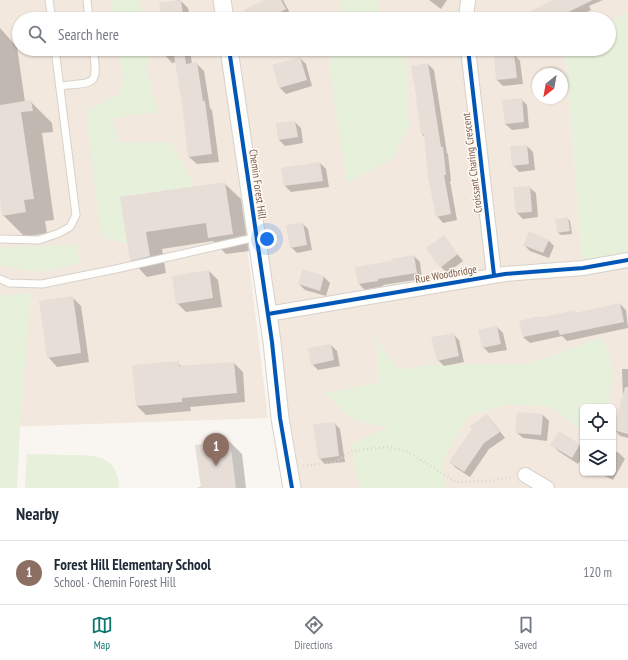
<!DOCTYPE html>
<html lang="en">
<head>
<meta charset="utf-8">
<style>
	body { margin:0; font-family:"PT Sans Narrow",sans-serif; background:#f2f2f3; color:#1f2937 }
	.controls { position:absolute; right:12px; bottom:12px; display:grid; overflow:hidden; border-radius:6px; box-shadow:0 1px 3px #0004 }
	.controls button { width:36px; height:36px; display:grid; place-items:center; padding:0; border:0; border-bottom:1px solid #e0e1e3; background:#fff; color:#1f2937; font:20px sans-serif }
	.compass { position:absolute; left:532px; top:68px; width:36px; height:36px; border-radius:50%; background:#fff; box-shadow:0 1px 3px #0004; rotate:211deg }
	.you { position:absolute; left:267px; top:239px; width:14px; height:14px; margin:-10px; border:3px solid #fff; border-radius:50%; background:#1a73e8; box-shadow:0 0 0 6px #1a73e833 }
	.badge { display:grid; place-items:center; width:26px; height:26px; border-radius:50%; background:#0f766e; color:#fff; font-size:13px; font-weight:700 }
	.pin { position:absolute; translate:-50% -33px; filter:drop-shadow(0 1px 2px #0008) }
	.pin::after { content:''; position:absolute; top:21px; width:14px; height:12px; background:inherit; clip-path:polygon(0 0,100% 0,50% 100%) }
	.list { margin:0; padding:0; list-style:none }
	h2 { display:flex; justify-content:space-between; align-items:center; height:52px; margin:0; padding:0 16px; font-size:17px }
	h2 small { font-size:13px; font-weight:400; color:#747a83 }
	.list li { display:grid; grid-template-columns:26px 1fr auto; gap:12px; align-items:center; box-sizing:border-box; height:64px; padding:0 16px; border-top:1px solid #e0e1e3 }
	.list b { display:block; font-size:15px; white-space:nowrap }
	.list p { margin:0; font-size:13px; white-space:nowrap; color:#747a83 }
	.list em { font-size:13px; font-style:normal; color:#747a83 }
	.icon { flex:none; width:22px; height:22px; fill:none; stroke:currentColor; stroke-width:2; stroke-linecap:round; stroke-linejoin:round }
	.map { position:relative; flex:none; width:628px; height:488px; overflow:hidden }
	.search { position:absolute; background:#fff; box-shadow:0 1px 3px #0004; left:12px; right:12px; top:12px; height:44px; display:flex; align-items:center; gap:10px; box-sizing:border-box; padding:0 14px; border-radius:22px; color:#747a83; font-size:15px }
	.sheet { height:116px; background:#fff }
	nav { display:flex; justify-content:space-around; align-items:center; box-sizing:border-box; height:56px; border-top:1px solid #e0e1e3; background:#fff; font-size:11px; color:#747a83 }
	nav a { display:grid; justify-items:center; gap:2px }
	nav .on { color:#0f766e }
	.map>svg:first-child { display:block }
	.residential { fill:#f2e8de; fill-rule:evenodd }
	.green { fill:#e7f0db }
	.shadow { fill:#0003 }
	.building { fill:#e6ded7 }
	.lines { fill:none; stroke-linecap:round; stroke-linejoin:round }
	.service-casing { stroke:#d7d1cb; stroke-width:9 }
	.minor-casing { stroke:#d7d1cb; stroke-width:16 }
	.tertiary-casing { stroke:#d7d1cb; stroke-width:19 }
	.path { stroke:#dcd5d0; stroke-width:2.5; stroke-dasharray:1 3; stroke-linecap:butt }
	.service { stroke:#fefefd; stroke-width:7 }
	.minor { stroke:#fefefd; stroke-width:14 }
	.tertiary { stroke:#fefefd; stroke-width:17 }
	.cycleway-casing { stroke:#fffaf3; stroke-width:6 }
	.cycleway { stroke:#0057b8; stroke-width:4 }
	.labels { text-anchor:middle; stroke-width:3; stroke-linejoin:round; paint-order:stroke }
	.street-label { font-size:11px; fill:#7a5c4d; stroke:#fffaf3 }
</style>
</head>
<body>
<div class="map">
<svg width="628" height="488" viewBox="0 0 628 488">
	<rect width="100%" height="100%" fill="#f9f5f0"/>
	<g class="residential">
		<path d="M0,0H217L219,19H19V49H223L268,418L0,427Z"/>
		<path d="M229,0H628V13L609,23V19H232Z"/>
		<path d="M236,49H565L583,267L628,260V488H294ZM538,74H562V98H538ZM583,407H613V473H583Z"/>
	</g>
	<g class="green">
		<path d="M111,0H139L143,19H114Z"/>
		<path d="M339,0H378L380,19H345Z"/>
		<path d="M628,11V259L583,268L565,49H609V22Z"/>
		<path d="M118,49H150L151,55L146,69L158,112L112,118L119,142H171L194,186L120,197L127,244L101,237L86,111L119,94L123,78Z"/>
		<path d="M334,49H401L406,53L409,126L393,158L347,184L329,67Z"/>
		<path d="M77,244L79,264L39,272L0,266V248Z"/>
		<path d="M31,293L20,427L17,488H0V296Z"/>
		<path d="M376,337L398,370L429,365L528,364L602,337L612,363L610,407H583V431L551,407L507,404L469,416L443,459L445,488H359L351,444L389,428L352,419L324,393L379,383Z"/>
		<path d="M27,454C40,454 54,455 67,455C94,455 118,454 119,488H25Z"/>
	</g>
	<g class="shadow">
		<path d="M180,0L188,8L190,19H163L160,4Z"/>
		<path d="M266,0H283L291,15L283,19H249Z"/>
		<path d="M429,0H447L441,9Z"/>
		<path d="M555,0H603L589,6L591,10L572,19H521Z"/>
		<path d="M417,14L430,19H415Z"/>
		<path d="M0,28L17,47L25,102H31L52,123L53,132L42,133L54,220L45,221L47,233L25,237L3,215L0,191Z"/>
		<path d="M164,49H190L192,64H197L204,71L210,108L212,110L219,162L197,164L189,157L183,104L176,62L172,63L165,55Z"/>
		<path d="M514,54L520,61L523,84L503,86L497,80L495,56Z"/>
		<path d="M300,58L306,64L312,86L286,94L280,88Z"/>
		<path d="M428,64L434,70L447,153L448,154L451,181H450L457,220L443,223L437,216L425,137L422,134Z"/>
		<path d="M521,99L527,105L529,128L512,130L505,124Z"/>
		<path d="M295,122L301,128L303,143L285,146L279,140Z"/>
		<path d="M527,146L533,152L535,170L519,172L513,165Z"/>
		<path d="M320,163L326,169L329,187L291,192L285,186L283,169Z"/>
		<path d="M224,183L241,199L249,251L226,254L213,241L162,249L166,273L147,277L131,260L121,198Z"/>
		<path d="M529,187L536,193L538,217L523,219L517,213Z"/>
		<path d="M567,218L570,221L572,234L561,235L558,233Z"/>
		<path d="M302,223L308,229L312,250L297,253L291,247Z"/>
		<path d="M443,236L463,261L447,273L441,267Z"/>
		<path d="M548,240L554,246L549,258L530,251L524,245Z"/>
		<path d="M414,256L420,262L422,279L383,285V286L365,290L359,284L393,262Z"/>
		<path d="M303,270L324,277L330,283L326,296L305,290L299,284Z"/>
		<path d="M209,271L218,280L222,307L186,312L177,303Z"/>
		<path d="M72,297L81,306L89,362L57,367L48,357Z"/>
		<path d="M620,304L626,310L628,328L567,341L562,336L530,343L523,337L539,317L540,319L575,312L577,313Z"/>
		<path d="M497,327L503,333L507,350L489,353L483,347Z"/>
		<path d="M453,334L459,340L464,362L444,366L438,360Z"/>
		<path d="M331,345L337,351L340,366L318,370L312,364Z"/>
		<path d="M178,363L182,367L234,363L243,372L245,402L190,407L191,411L146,415L137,406Z"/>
		<path d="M622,369H628V438L620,436L614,429L623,399Z"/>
		<path d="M543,415L549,421L547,441L523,438L516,432Z"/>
		<path d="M487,416L493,422L505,438L489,449L470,477L456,468L450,462Z"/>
		<path d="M334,423L340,429L345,462L325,464L319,458Z"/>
		<path d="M559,432L583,447V464L579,462L578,464L558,451L552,445Z"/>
		<path d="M230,442L242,454L246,488H196L202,487Z"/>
		<path d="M613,450L619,453L625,459L613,480L599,473H613Z"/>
	</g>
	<g class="building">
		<path d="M181,0L183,14L161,17L159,3Z"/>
		<path d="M264,0H281L286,9L266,19H248L244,10Z"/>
		<path d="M553,0H593L554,19H515Z"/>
		<path d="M173,49H184L186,64L197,62L203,101H205L212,154L188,157L182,104Z"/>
		<path d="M514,53L517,78L496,80L494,56Z"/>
		<path d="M300,57L307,80L279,88L272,65Z"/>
		<path d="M428,63L441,147H443L446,175H444L451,214L436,217L428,177L424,134H421L416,100H417L411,66Z"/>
		<path d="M522,98L524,122L505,124L502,100Z"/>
		<path d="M31,100L33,111L21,112L34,199L24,200L26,212L2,216L0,198V105Z"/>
		<path d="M295,121L298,137L278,140L276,123Z"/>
		<path d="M527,145L529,164L512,166L510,146Z"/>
		<path d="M320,162L323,181L284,186L281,168Z"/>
		<path d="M225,182L233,234L208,238L206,223L146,232L150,256L130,261L120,197Z"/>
		<path d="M530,186L532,212L516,213L513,187Z"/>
		<path d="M568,217L570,231L557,233L555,219Z"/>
		<path d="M303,222L307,245L290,248L286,225Z"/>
		<path d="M529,231L549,240L543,253L523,245Z"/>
		<path d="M444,235L458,254L440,268L426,248Z"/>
		<path d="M414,255L417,273L378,279V281L358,284L355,267L392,261L391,259Z"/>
		<path d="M303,269L324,276L320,291L298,284Z"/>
		<path d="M209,270L213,298L176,304L172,276Z"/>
		<path d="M73,296L81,353L47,358L39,301Z"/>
		<path d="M620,303L624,322L560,335L558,330L523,337L519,321L539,316V318L575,310L576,313Z"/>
		<path d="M497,326L501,344L482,348L478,330Z"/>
		<path d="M454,333L459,356L437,361L431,337Z"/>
		<path d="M331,344L334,360L311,365L308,348Z"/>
		<path d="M179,361V366L234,362L237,393L182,398V402L136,406L132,365Z"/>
		<path d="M625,387H628V434L613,430Z"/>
		<path d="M517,412L543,414L541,435L515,433Z"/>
		<path d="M487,414L500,432L484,443L464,472L449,462L472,429L470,426Z"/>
		<path d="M335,422L339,456L318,459L313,424Z"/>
		<path d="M559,431L580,444L572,458L550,445Z"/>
		<path d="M230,441L236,488H201L195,445Z"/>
	</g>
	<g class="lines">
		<g class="service-casing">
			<g id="service">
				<path d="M49,0L52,19"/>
				<path d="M87,0L89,19"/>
				<path d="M60,86C95,82 99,87 93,49"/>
				<path d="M0,239L39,240L59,233L70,227L76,215L55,49"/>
				<path d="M0,279L9,283L42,284L116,269L257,237"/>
			</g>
		</g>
		<g class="minor-casing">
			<g id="minor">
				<path d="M466,19L468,0"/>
				<path d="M468,49L494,275"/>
				<path d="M268,314L505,274L583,268L628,260"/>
				<path d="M525,475L547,488"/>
			</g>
		</g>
		<g class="tertiary-casing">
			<g id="tertiary">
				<path d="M222,0L225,19"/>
				<path d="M229,49L272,342L280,418L292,488"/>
			</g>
		</g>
		<path class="path" d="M303,466L336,462L349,452L368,449L388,447L408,452L456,482L490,481L512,477"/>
		<use href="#service" class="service"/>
		<use href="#minor" class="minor"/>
		<use href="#tertiary" class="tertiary"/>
		<g class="cycleway-casing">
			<g id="cycleway">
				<path d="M229,49L272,342L280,418L292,488"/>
				<path d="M468,49L494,275"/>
				<path d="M268,314L505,274L583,268L628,260"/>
			</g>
		</g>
		<use href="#cycleway" class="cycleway"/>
	</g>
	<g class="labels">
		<g class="street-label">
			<text transform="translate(472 163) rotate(-97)" y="4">Croissant Charing Crescent</text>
			<text transform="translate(258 184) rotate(82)" y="4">Chemin Forest Hill</text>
			<text transform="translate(446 274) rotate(-10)" y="4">Rue Woodbridge</text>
		</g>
	</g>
</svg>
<div class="controls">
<button><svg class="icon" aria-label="locate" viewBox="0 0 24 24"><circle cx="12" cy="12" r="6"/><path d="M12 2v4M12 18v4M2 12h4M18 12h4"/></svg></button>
<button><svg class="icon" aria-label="layers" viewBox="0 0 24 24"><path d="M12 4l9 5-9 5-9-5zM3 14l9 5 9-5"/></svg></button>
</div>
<svg class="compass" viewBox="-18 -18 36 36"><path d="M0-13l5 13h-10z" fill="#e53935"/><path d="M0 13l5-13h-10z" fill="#747a83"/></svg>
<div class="you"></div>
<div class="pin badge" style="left:216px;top:466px;background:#8d6e63">1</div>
<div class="search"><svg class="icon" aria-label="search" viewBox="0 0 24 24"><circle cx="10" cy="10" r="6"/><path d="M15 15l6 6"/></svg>Search here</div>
</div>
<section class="sheet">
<h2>Nearby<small></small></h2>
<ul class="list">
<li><span class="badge" style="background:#8d6e63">1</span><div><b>Forest Hill Elementary School</b><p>School · Chemin Forest Hill</p></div><em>120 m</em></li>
</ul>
</section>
<nav>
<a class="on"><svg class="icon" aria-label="map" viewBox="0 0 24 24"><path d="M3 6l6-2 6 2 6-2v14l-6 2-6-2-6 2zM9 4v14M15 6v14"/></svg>Map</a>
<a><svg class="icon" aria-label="directions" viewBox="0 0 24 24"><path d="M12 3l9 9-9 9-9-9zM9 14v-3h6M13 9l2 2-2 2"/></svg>Directions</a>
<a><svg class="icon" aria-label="saved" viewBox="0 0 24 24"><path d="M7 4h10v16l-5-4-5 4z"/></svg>Saved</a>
</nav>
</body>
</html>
